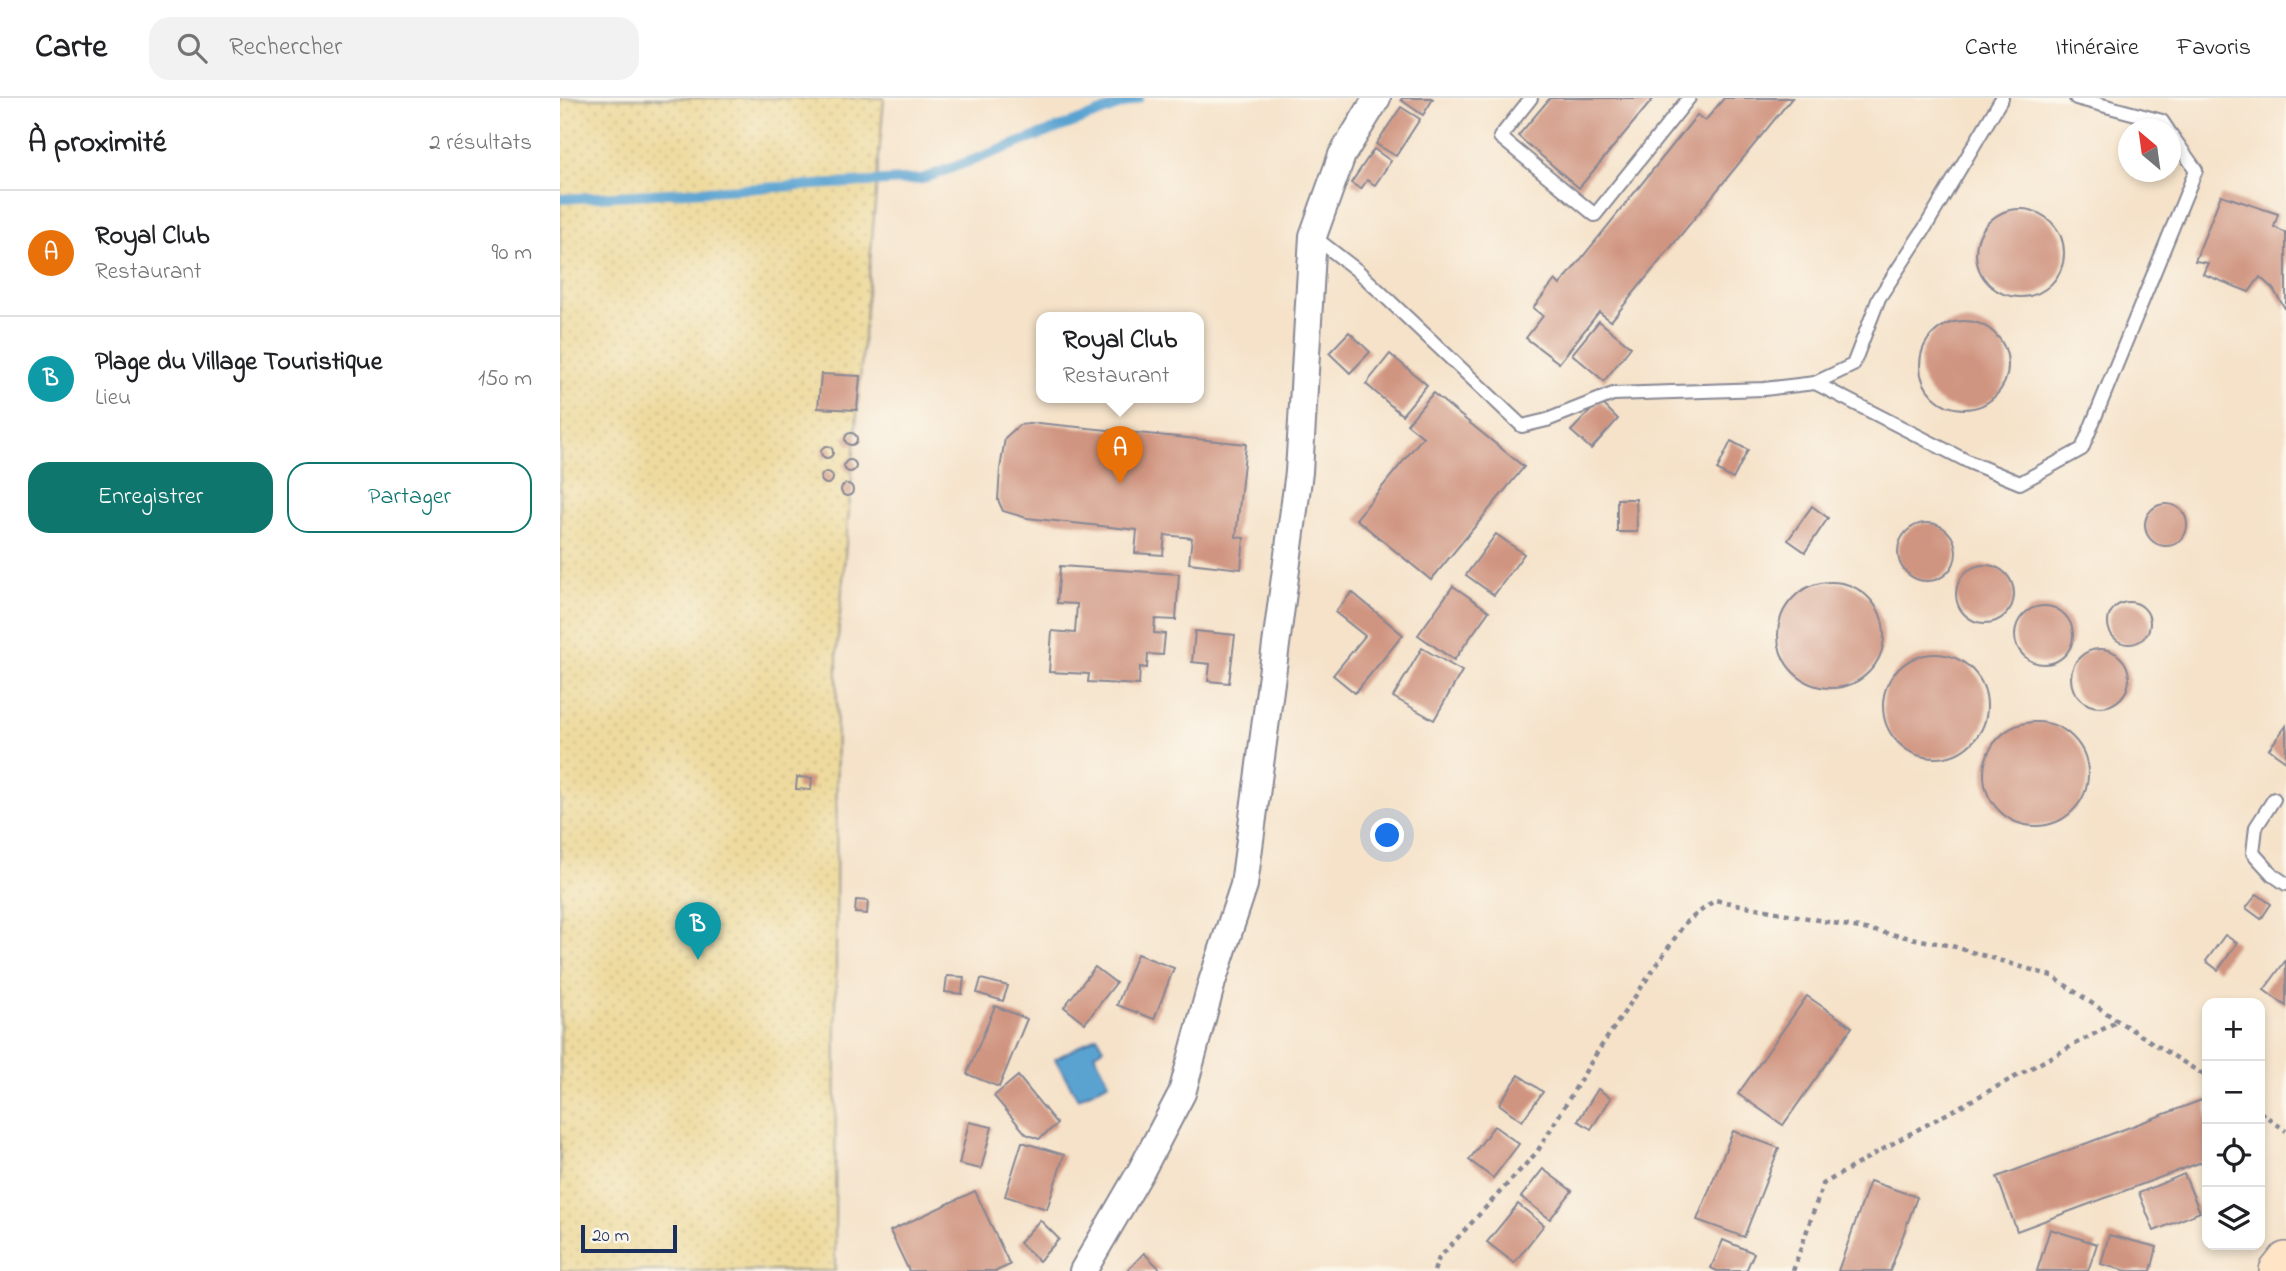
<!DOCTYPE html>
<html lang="fr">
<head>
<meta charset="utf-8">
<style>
	body { margin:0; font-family:"Indie Flower",sans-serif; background:#f2f2f2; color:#202124 }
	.controls { position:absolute; right:21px; bottom:21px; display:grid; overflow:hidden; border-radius:14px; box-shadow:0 4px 10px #0003 }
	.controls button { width:63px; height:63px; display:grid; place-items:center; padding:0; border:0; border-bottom:2px solid #e0e0e0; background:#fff; color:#202124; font:35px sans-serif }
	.compass { position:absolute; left:1558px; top:21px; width:63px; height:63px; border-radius:50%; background:#fff; box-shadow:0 4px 10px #0003; rotate:331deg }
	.scale { position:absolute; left:21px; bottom:18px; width:96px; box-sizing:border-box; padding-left:7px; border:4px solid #1b2f5e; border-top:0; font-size:19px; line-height:24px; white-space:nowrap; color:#1b2f5e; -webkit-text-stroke:5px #fbf7ec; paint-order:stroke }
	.you { position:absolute; left:828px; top:738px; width:24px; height:24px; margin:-18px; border:5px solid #fff; border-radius:50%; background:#1a73e8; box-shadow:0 0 0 10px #1a73e833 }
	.badge { display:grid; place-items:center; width:46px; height:46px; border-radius:50%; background:#0f766e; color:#fff; font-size:23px; font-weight:700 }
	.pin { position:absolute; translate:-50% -58px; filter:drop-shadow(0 2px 4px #0008) }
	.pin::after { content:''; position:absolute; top:37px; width:24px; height:21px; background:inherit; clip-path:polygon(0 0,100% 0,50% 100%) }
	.popup { position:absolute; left:476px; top:214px; width:168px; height:91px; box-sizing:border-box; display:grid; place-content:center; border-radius:14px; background:#fff; filter:drop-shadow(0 2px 5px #0005); font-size:23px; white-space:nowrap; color:#757577 }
	.popup b { font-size:26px; color:#202124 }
	.popup::after { content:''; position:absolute; left:50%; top:100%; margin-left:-14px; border:14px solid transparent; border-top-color:#fff }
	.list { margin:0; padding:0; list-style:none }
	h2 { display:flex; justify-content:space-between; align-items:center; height:91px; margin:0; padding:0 28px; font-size:30px }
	h2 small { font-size:23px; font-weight:400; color:#757577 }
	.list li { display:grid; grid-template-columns:46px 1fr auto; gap:21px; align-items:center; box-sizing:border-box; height:126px; padding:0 28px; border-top:2px solid #e0e0e0 }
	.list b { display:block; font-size:26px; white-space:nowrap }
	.list p { margin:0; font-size:23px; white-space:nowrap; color:#757577 }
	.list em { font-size:23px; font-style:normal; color:#757577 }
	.actions { display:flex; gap:14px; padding:21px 28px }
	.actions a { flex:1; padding:16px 0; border:2px solid #0f766e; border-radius:21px; text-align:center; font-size:24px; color:#0f766e }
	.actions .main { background:#0f766e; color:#fff }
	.icon { flex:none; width:38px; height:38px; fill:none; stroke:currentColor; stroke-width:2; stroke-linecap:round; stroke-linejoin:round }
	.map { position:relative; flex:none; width:1726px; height:1173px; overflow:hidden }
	header { display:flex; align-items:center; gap:42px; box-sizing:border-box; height:98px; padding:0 35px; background:#fff; border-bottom:2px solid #e0e0e0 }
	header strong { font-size:33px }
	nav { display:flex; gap:38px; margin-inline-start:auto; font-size:24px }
	.search { width:490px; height:63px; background:#f2f2f2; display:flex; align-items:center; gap:18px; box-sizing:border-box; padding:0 24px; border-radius:21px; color:#757577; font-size:26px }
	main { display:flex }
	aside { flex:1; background:#fff }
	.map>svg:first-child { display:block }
	.sand { fill:url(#sand-dots); stroke:#84847e; stroke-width:2 }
	.water { fill:#5aa3d1; stroke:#3a6998; stroke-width:2 }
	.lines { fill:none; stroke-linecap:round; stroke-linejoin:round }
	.stream { stroke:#5aa3d1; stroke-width:10 }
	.building { fill:#d09581 }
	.service-casing { stroke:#888894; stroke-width:16 }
	.minor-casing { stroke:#888894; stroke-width:30 }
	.secondary-casing { stroke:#888894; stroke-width:40 }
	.path { stroke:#888894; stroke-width:4.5; stroke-dasharray:5 5; stroke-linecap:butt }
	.service { stroke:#fff; stroke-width:12 }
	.minor { stroke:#fff; stroke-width:26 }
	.secondary { stroke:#ffe4c6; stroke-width:37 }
</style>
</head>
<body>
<header>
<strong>Carte</strong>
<div class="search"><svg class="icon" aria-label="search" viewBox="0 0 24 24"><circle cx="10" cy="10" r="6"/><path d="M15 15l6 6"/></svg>Rechercher</div>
<nav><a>Carte</a><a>Itinéraire</a><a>Favoris</a></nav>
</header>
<main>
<aside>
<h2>À proximité<small>2 résultats</small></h2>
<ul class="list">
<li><span class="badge" style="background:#e8710a">A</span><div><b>Royal Club</b><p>Restaurant</p></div><em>90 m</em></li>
<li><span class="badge" style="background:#0f9aa8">B</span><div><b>Plage du Village Touristique</b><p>Lieu</p></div><em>150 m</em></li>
</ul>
<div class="actions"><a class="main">Enregistrer</a><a>Partager</a></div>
</aside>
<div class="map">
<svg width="1726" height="1173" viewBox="0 0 1726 1173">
	<defs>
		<pattern id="sand-dots" width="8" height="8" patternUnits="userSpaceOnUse" patternTransform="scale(1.75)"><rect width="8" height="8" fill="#eeda9e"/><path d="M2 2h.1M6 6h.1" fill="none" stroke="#ccbb8a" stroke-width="1.8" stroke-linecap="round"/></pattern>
	</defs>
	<rect width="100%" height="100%" fill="#fbf7ec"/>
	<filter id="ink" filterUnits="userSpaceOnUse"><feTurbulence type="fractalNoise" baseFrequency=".0143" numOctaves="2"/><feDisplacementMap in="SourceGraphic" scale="14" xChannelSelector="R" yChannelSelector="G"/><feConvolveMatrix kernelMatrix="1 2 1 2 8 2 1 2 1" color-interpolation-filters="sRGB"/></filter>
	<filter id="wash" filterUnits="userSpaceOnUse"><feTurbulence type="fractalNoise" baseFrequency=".00686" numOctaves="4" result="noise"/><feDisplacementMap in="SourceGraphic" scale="28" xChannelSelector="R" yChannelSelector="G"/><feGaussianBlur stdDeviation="1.57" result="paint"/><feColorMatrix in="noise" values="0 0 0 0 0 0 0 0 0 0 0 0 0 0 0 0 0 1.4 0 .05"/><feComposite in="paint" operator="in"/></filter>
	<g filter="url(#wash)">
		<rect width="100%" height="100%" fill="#f5e2c9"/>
		<path class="sand" d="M0,0H324L277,552L275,1173H0Z"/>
		<path class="water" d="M537,938L544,950L534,955L549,984L518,1001L495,961Z"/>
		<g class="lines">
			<path class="stream" d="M0,101L362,81L579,0"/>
		</g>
		<g id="blocks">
			<g class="building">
				<path d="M842,0H871L873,1L863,17L841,2Z"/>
				<path d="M990,0H1094L1019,90L958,38Z"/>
				<path d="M1164,0H1232L1051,223L1039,214L999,265L966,240L983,218L973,210L995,182L1000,187L1137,17L1145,23Z"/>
				<path d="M841,9L860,21L836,58L816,46Z"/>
				<path d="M814,51L831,63L815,87L807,82L801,91L791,85Z"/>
				<path d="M1661,97L1718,116L1714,129L1726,135V212L1713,191L1700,179L1689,194L1643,176L1648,165L1635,163Z"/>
				<circle cx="1460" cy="155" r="44"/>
				<circle cx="1404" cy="267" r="44"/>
				<path d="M1039,223L1071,249L1044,283L1012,256Z"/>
				<path d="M789,234L810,254L790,275L769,255Z"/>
				<path d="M830,256L867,287L842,317L806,286Z"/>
				<path d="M261,276L300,278L297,312L258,310Z"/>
				<path d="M873,295L964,369L871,482L796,421L863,339L847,326Z"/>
				<path d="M1040,303L1058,321L1031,351L1011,333Z"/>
				<path d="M478,325L686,346L676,439L684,440L681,471L629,465L632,440L605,437L603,457L575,455L577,432L467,420L443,413L438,402L440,371L445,340L459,327Z"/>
				<circle cx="291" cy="341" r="6"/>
				<path d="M1171,343L1188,352L1173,381L1157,372Z"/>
				<circle cx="267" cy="354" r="6"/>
				<circle cx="290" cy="368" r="6"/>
				<circle cx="267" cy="380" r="6"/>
				<circle cx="287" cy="392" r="6"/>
				<path d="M1057,401H1076L1077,434H1057Z"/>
				<circle cx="1606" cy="427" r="21"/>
				<path d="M1252,408L1268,420L1245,454L1228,442Z"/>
				<circle cx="1367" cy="454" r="29"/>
				<path d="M936,436L964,456L934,497L906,477Z"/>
				<circle cx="1425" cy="496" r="29"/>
				<path d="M500,468L619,476L616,522L595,521L594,535L605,536L603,557L588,556L587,570L580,569L579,587L528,584L529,576L489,574L492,533L515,535L517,506L497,505Z"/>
				<circle cx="1271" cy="537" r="53"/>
				<path d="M893,488L929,513L894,562L858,537Z"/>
				<path d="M792,494L843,537L795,595L773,577L805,538L775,514Z"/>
				<circle cx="1569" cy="525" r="21"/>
				<circle cx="1484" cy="537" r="29"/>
				<path d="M635,533L675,537L669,585L648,583L650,566L632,564Z"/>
				<path d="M862,550L902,573L874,622L833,599Z"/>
				<circle cx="1540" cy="580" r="29"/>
				<circle cx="1375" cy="608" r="52"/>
				<circle cx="1476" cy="676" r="52"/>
				<path d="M1726,628V663L1709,651Z"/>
				<path d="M237,679L252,680L251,692L236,691Z"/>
				<path d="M1697,796L1711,806L1701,821L1686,810Z"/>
				<path d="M296,802L308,803L307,816L295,815Z"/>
				<path d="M1665,837L1677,845L1658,872L1646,863Z"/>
				<path d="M577,856L614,870L594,921L557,907Z"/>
				<path d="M1726,862V908L1704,892Z"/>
				<path d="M535,869L556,885L525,925L504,909Z"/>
				<path d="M387,878L404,879L402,896L385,894Z"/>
				<path d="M421,881L448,888L443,903L417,895Z"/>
				<path d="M1247,898L1292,929L1223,1027L1178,996Z"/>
				<path d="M435,908L467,921L439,989L407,976Z"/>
				<path d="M959,977L983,994L962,1023L939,1006Z"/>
				<path d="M458,978L497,1026L479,1041L466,1036L434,998Z"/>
				<path d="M1038,991L1051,1000L1031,1031L1018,1023Z"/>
				<path d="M1647,1000V1062L1457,1133L1437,1079Z"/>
				<path d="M409,1024L432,1029L421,1071L399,1066Z"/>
				<path d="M934,1028L959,1046L933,1080L909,1062Z"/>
				<path d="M1173,1033L1219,1050L1184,1139L1137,1122Z"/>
				<path d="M462,1044L504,1057L487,1111L445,1098Z"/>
				<path d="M983,1071L1012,1093L990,1121L961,1099Z"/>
				<path d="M1624,1076L1640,1114L1594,1133L1579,1095Z"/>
				<path d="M1310,1083L1357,1099L1330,1173H1278Z"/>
				<path d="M415,1093L450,1167L436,1173H349L330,1133Z"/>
				<path d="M958,1106L984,1127L954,1165L927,1144Z"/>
				<path d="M480,1122L499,1141L479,1163L459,1145Z"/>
				<path d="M1490,1131L1537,1146L1528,1173H1477Z"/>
				<path d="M1549,1137L1597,1149L1591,1173H1567L1541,1166Z"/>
				<path d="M1163,1142L1194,1155L1186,1173H1157L1151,1170Z"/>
				<path d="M584,1155L602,1173H567Z"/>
			</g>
		</g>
	</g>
	<g filter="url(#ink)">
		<use href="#blocks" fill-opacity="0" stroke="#888894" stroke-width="2"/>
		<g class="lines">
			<g class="service-casing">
				<g id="service">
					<path d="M971,0L940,39L1035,117L1129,0"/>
					<path d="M1516,0L1602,23L1608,32"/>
					<path d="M753,138L798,173L962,328L987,322L1053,296L1204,291L1255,285L1293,267L1319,200L1366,128L1442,0"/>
					<path d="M1255,285L1409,364L1460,385L1522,351L1636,72L1610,35"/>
					<path d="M1714,701L1696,729L1693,755L1713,777L1726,786"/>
				</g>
			</g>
			<g class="minor-casing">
				<path id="minor" d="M523,1173L581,1073L622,995L652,884L684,787L739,374L753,138L782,57L817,0"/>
			</g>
			<g class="secondary-casing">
				<path id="secondary" d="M1718,1173L1726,1163"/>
			</g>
			<g class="path">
				<path d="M1700,1014L1726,1033"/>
				<path d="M874,1173L879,1160L977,1054L1036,956L1125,825L1155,802L1392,848L1492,878L1558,923L1647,979"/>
				<path d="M1233,1173L1263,1086L1344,1039L1558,923"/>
			</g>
			<use href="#service" class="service"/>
			<use href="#minor" class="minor"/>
			<use href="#secondary" class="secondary"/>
		</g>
	</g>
</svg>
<div class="controls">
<button>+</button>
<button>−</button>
<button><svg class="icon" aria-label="locate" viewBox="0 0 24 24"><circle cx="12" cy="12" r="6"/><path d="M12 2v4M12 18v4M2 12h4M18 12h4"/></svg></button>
<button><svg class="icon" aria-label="layers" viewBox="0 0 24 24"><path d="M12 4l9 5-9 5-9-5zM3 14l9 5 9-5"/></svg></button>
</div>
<svg class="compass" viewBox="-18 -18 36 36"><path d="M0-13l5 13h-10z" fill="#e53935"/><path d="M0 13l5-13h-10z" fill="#757577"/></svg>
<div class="scale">20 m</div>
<div class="you"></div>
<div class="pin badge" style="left:560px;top:386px;background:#e8710a">A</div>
<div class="popup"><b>Royal Club</b>Restaurant</div>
<div class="pin badge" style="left:138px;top:862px;background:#0f9aa8">B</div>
</div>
</main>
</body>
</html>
